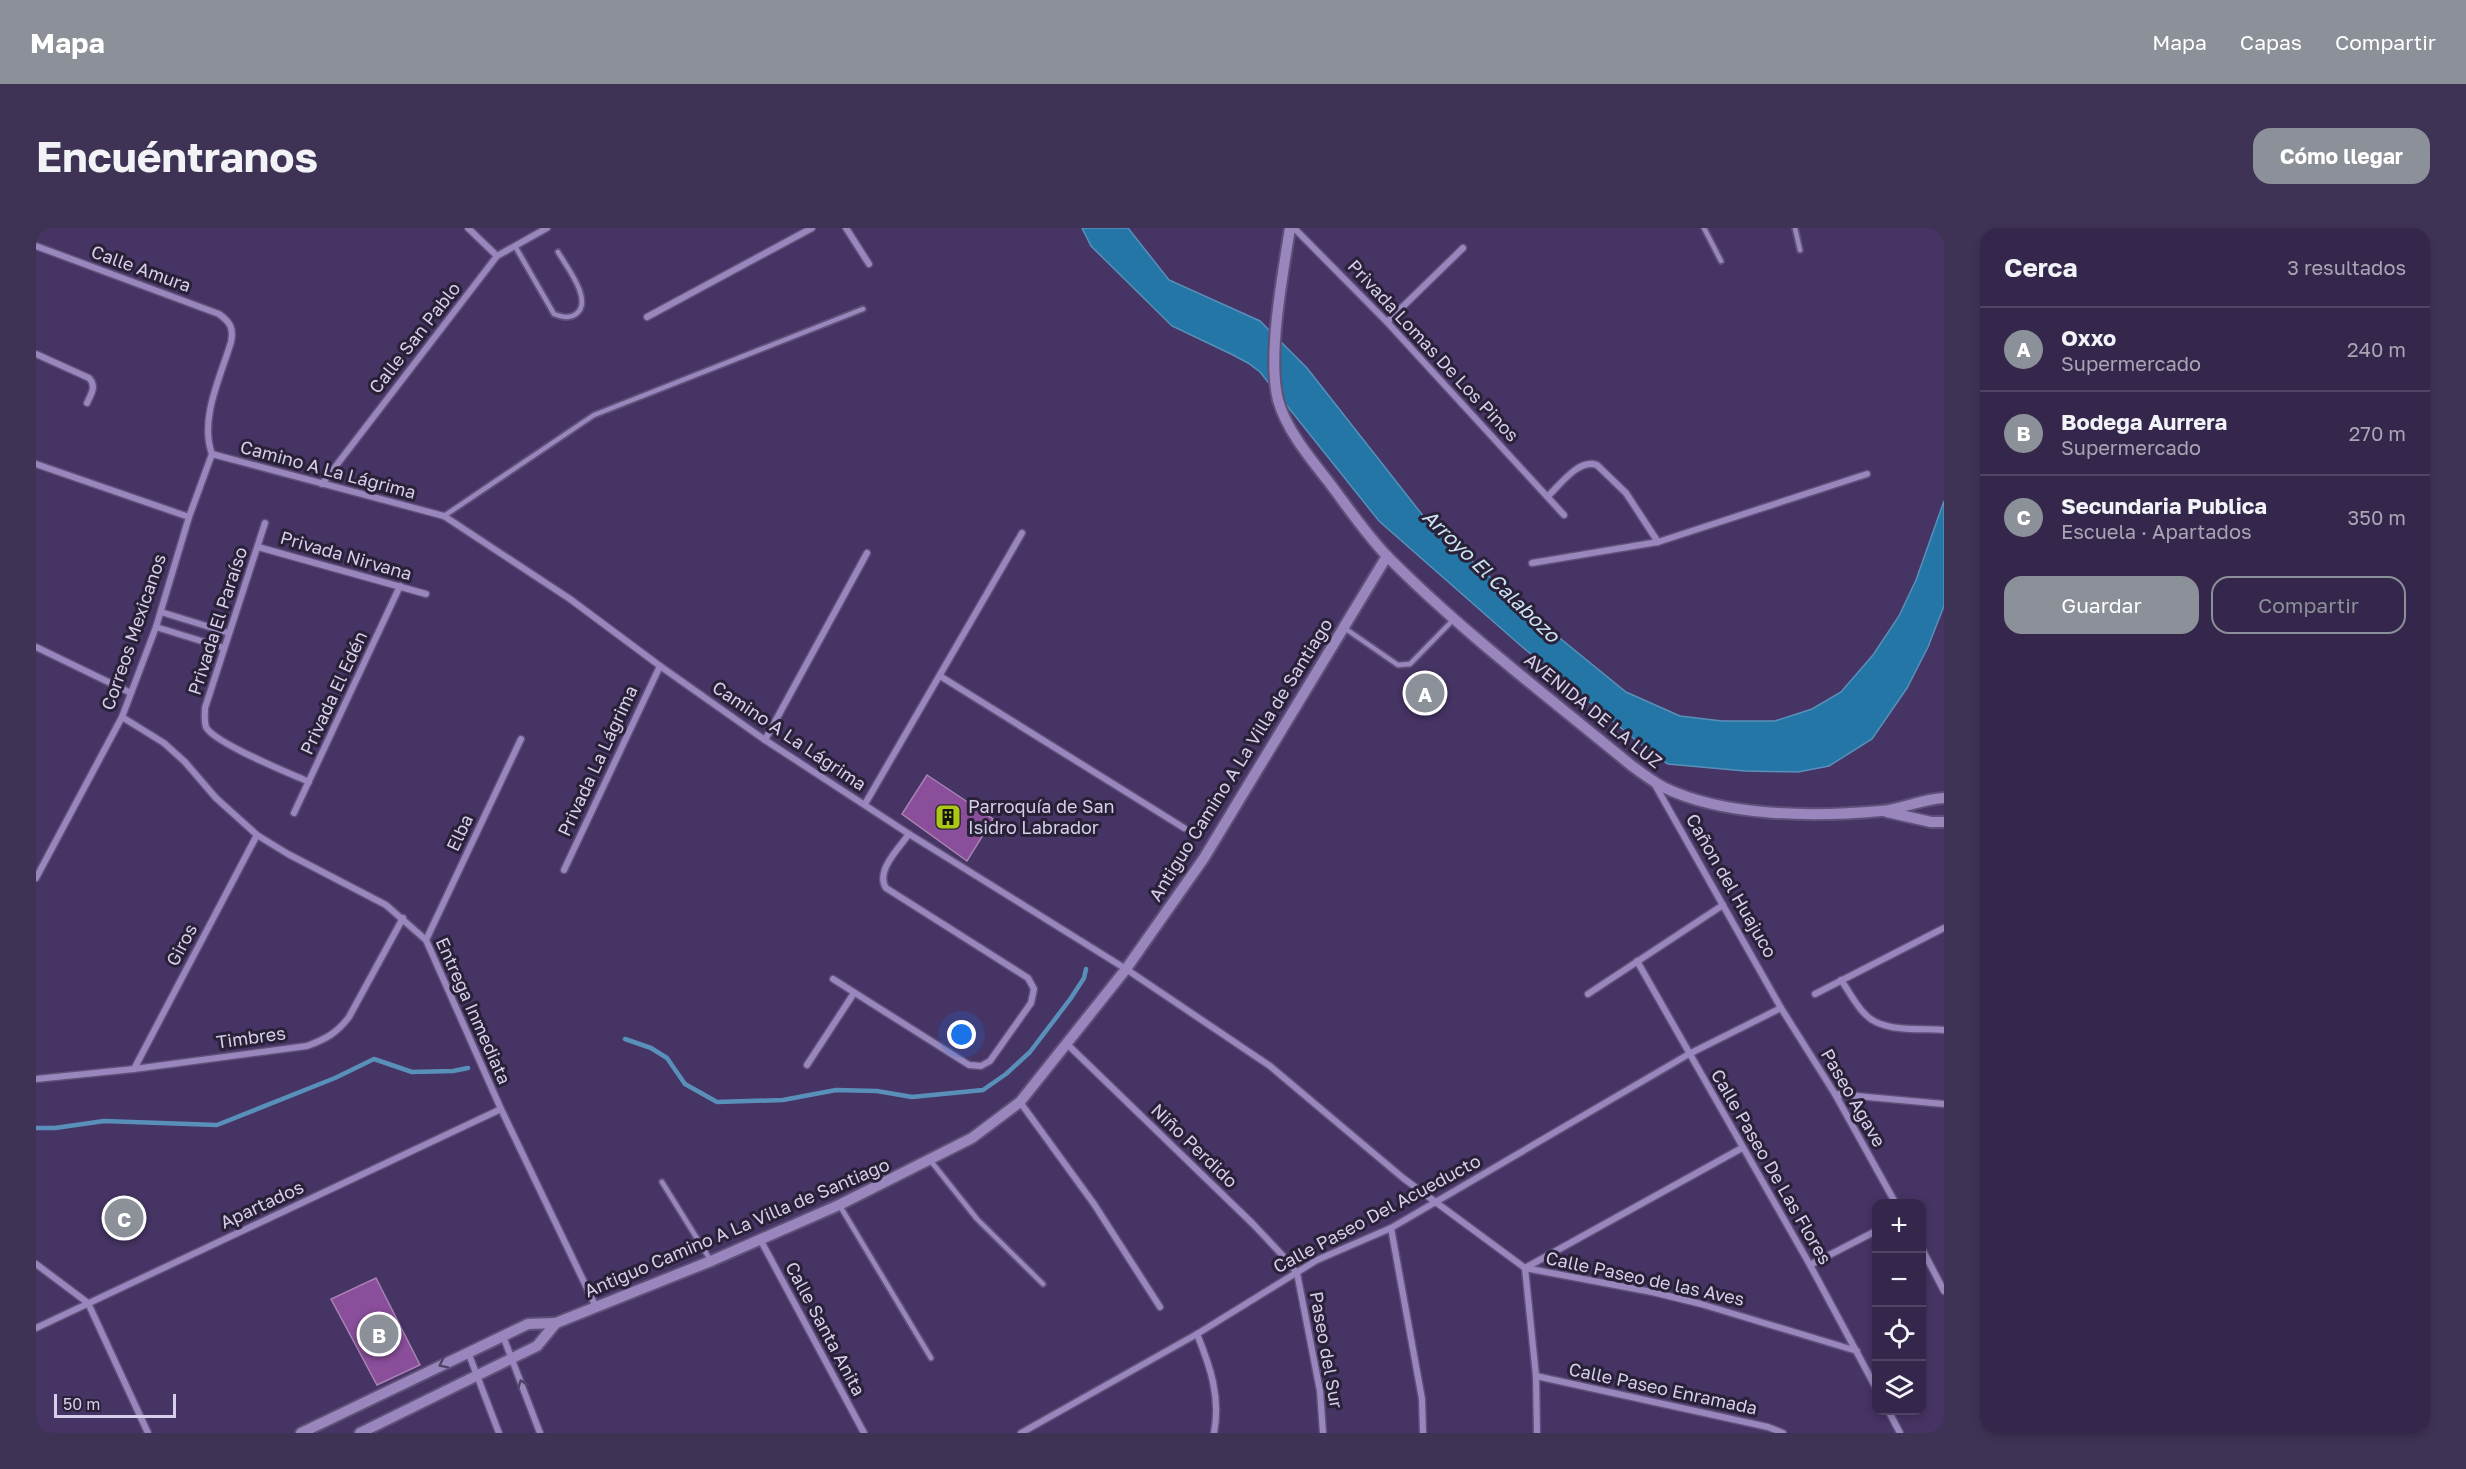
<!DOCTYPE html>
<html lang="es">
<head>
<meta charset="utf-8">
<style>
	body { margin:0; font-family:"Golos Text",sans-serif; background:#3f3355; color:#f1f3f6 }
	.controls { position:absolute; right:18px; bottom:18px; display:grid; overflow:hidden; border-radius:12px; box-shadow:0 3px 9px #0003 }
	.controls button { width:54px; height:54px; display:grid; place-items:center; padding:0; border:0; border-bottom:2px solid #4e4463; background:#34274b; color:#f1f3f6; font:30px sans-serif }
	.scale { position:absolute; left:18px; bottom:15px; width:122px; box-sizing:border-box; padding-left:6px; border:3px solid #d7ceeb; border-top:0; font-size:16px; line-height:21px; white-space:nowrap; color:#d7ceeb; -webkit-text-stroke:4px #292137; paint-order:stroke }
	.you { position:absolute; left:926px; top:807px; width:21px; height:21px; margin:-15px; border:4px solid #fff; border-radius:50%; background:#1a73e8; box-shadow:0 0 0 9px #1a73e833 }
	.badge { display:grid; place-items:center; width:39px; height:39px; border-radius:50%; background:#8c9099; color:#fff; font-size:20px; font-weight:700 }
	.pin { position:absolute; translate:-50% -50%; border:3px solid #fff; box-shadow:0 2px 6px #0006 }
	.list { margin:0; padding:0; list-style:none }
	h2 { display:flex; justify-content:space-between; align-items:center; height:78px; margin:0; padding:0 24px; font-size:26px }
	h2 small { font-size:20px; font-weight:400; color:#a9a5b5 }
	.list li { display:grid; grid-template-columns:39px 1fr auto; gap:18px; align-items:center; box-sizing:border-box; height:84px; padding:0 24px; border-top:2px solid #4e4463 }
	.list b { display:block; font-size:22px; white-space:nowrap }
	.list p { margin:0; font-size:20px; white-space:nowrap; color:#a9a5b5 }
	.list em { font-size:20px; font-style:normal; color:#a9a5b5 }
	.actions { display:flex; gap:12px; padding:18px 24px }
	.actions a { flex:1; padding:14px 0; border:2px solid #8c9099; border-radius:18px; text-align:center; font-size:21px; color:#8c9099 }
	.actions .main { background:#8c9099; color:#fff }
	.icon { flex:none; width:33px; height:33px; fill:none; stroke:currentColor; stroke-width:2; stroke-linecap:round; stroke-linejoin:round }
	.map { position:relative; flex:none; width:1908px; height:1205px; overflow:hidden; border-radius:18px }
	header { display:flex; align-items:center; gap:36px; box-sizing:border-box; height:84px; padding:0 30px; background:#8c9099; color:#fff }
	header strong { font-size:28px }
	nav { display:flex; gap:33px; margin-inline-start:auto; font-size:21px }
	.intro { display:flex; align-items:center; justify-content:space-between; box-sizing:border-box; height:144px; padding:0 36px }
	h1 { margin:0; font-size:42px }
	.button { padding:15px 27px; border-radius:18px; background:#8c9099; color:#fff; font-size:21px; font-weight:700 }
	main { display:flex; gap:36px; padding:0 36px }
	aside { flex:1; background:#34274b; border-radius:18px; box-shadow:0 3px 9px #0003 }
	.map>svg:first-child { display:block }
	.water { fill:#2376a5; stroke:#5990ba; stroke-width:1.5 }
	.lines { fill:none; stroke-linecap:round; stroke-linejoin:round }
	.stream { stroke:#5990ba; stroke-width:4.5 }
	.building { fill:#8a4e9a; stroke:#a983b3; stroke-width:1.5 }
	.service-casing { stroke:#5f5079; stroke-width:8 }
	.minor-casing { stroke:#5f5079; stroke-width:9 }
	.tertiary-casing { stroke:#5f5079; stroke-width:14 }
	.service { stroke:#9886bd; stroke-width:4.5 }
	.minor { stroke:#9886bd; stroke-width:6 }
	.tertiary { stroke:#9886bd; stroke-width:10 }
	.oneway { stroke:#504466 }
	.labels { text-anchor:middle; stroke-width:6; stroke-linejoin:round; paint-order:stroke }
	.street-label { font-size:18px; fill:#d7ceeb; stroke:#292137 }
	.poi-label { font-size:18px; fill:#d7ceeb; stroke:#292137; text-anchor:start }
	.water-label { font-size:20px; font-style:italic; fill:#cce3f3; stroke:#292137 }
</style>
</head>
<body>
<header>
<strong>Mapa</strong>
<nav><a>Mapa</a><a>Capas</a><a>Compartir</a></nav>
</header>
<div class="intro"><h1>Encuéntranos</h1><a class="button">Cómo llegar</a></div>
<main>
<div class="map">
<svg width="1908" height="1205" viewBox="0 0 1908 1205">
	<rect width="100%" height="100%" fill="#463464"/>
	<path class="water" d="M1046,0H1092L1133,52L1224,93L1271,140L1392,294L1509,398L1590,464L1644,488L1686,493H1739L1776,481L1805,464L1837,427L1863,388L1880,352L1908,273V378L1892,419L1871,460L1836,511L1793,538L1762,544L1709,543L1632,536L1619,528L1484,417L1343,293L1224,144L1212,135L1197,127L1136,98L1055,18Z"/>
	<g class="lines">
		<g class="stream">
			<path d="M589,811L615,820L631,830L649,856L681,874L747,872L800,862L841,863L876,869L947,862L970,846L994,824L1035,770L1048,750L1050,741"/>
			<path d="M0,900H19L68,893L181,897L299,850L338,831L376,844L417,843L432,840"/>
		</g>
	</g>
	<g class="building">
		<path d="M891,547L957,591L931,633L866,586Z"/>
		<path d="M340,1050L384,1137L341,1157L295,1071Z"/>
	</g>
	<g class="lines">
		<g class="service-casing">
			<g id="service">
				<path d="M1668,0L1685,33"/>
				<path d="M1759,0L1764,22"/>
				<path d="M479,18L518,86C526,89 533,91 540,86C558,73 530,38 522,24"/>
				<path d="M408,288L558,187L827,81"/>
				<path d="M1307,399L1362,437L1374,436L1418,391"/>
				<path d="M894,932L941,991L1007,1056"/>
				<path d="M626,954L675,1033"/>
				<path d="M804,978L895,1130"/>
			</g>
		</g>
		<g class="minor-casing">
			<g id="minor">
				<path d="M432,0L461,28"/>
				<path d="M810,0L833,36"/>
				<path d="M1258,0L1351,94L1528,287"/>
				<path d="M0,18L183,86C194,94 198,100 195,114C185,148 163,191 176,226L408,288L534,371L624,438L729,512L873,606L1090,741L1234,838L1367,950L1489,1040L1500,1148L1501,1205"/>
				<path d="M611,89L776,0"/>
				<path d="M1351,94L1427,20"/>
				<path d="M0,126L53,150C61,158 55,166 51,175"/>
				<path d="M0,236L153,289"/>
				<path d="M286,256L461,28L511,0"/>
				<path d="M1512,268C1524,257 1543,230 1561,237L1590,265L1622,314"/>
				<path d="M229,295L169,480C169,487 168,493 170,499C178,515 253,545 273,554"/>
				<path d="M222,319L390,366"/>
				<path d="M1496,335L1622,314L1831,246"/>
				<path d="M125,384L193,405"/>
				<path d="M120,399L188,420"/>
				<path d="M0,419L95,465"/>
				<path d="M904,448L1148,600"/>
				<path d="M86,489L128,515L149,534L180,570L221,607L252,626L350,677L390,712L465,881L560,1079"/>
				<path d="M729,512L831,325"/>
				<path d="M1618,555L1745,780L1799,866L1860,976"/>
				<path d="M829,576L986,305"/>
				<path d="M258,585L364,358"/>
				<path d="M528,642L624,438"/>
				<path d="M0,650L86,489L120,399L153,289L176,226"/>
				<path d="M390,712L485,511"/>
				<path d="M1601,733L1774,1037L1840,1160"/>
				<path d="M797,751L933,837L945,838L954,833L995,775L998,761L992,750L850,660C839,643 863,620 873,606"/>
				<path d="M1805,752C1813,763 1820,778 1830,787C1847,805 1885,800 1908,802"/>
				<path d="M1552,766L1687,677"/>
				<path d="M1779,766L1908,700"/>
				<path d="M1030,815L1217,996L1249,1030L1261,1045L1284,1163L1287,1205"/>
				<path d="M771,837L818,765"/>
				<path d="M98,841L221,607"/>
				<path d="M0,851L98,841L271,818C290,811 301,805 313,789L367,690"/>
				<path d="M1799,866L1908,876"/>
				<path d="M984,874L1058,976L1124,1079"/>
				<path d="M1355,1000L1386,1171L1387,1205"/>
				<path d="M724,1011L828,1205"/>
				<path d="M1886,1021L1908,1063"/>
				<path d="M0,1036L52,1075L112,1205"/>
				<path d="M1774,1037L1840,1003"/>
				<path d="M1489,1040L1616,1064L1665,1076L1821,1123"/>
				<path d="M1489,1040L1706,920"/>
				<path d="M0,1100L465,881"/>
				<path d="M1161,1106C1174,1138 1185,1169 1178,1205"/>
				<path d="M467,1108L504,1205"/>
				<path d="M432,1124L463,1205"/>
				<path d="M1500,1148L1732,1199L1747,1205"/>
				<path d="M1852,1182L1864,1205"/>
				<path d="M985,1205L1161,1106L1281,1032L1355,1000L1653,826L1745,780"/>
			</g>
		</g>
		<g class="tertiary-casing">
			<g id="tertiary">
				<path d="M1254,0C1247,46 1231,128 1242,172C1250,201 1273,229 1292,253C1311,278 1329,305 1351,328C1426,404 1514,470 1596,538C1606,545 1616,553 1627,559C1688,589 1778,589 1845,583C1866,581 1886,571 1908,570"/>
				<path d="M1851,584L1895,594H1908"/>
				<path d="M265,1205L492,1096L520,1095"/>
				<path d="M324,1205L501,1118L520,1095L675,1033L803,977L936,910L984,874L1090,741L1168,630L1351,328"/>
			</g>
		</g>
		<use href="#service" class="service"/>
		<use href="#minor" class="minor"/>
		<use href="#tertiary" class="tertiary"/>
	</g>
	<defs><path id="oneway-chevron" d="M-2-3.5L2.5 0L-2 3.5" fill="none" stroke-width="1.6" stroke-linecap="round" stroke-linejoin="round" transform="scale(1.5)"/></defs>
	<g class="oneway">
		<use href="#oneway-chevron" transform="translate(407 1136) rotate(154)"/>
		<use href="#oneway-chevron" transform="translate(486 1156) rotate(-110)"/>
	</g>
	<defs>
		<g id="building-square" transform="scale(1.35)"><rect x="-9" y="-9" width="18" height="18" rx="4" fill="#acc613" stroke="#292137"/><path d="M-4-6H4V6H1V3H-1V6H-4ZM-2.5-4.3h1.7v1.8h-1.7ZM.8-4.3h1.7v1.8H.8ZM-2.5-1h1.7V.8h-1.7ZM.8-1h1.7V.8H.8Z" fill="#111"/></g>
	</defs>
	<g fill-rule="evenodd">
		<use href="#building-square" x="912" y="589"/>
	</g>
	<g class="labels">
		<g class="street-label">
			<text transform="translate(105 41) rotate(20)" y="6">Calle Amura</text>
			<text transform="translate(379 110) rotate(-52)" y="6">Calle San Pablo</text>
			<text transform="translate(1397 123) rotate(47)" y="6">Privada Lomas De Los Pinos</text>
			<text transform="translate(292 242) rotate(15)" y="6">Camino A La Lágrima</text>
			<text transform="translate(310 328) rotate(16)" y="6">Privada Nirvana</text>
			<text transform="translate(182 393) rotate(-72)" y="6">Privada El Paraíso</text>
			<text transform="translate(98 404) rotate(-71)" y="6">Correos Mexicanos</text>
			<text transform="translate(298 465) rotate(-65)" y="6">Privada El Edén</text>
			<text transform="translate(1557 483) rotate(39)" y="6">AVENIDA DE LA LUZ</text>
			<text transform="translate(753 508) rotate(34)" y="6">Camino A La Lágrima</text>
			<text transform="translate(1205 532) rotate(-58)" y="6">Antiguo Camino A La Villa de Santiago</text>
			<text transform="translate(562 533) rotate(-65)" y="6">Privada La Lágrima</text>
			<text transform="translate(424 605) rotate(-65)" y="6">Elba</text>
			<text transform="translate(1695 658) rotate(60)" y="6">Cañon del Huajuco</text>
			<text transform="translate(146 717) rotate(-62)" y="6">Giros</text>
			<text transform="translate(437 783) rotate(66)" y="6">Entrega Inmediata</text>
			<text transform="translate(215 810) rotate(-8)" y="6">Timbres</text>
			<text transform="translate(1817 870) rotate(60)" y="6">Paseo Agave</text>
			<text transform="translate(1158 918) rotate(44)" y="6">Niño Perdido</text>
			<text transform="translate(1735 939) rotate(60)" y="6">Calle Paseo De Las Flores</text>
			<text transform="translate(226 977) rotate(-25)" y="6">Apartados</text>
			<text transform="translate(1341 986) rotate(-28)" y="6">Calle Paseo Del Acueducto</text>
			<text transform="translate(701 1000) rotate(-23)" y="6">Antiguo Camino A La Villa de Santiago</text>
			<text transform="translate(1609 1051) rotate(12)" y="6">Calle Paseo de las Aves</text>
			<text transform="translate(789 1101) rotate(62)" y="6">Calle Santa Anita</text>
			<text transform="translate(1290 1122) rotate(80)" y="6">Paseo del Sur</text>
			<text transform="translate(1627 1161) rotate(12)" y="6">Calle Paseo Enramada</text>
		</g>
		<g class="poi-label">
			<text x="932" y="585">Parroquía de San<tspan x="932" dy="21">Isidro Labrador</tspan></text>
		</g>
		<g class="water-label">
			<text transform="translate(1455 348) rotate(44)" y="7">Arroyo El Calabozo</text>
		</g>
	</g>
</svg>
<div class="controls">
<button>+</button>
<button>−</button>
<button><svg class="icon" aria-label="locate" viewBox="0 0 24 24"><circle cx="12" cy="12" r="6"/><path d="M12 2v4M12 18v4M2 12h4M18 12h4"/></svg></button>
<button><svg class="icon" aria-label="layers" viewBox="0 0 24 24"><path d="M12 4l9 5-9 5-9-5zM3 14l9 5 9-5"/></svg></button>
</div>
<div class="scale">50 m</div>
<div class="you"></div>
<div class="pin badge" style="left:1389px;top:465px">A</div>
<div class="pin badge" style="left:343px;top:1106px">B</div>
<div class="pin badge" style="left:88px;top:990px">C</div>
</div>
<aside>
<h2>Cerca<small>3 resultados</small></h2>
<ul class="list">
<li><span class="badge">A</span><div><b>Oxxo</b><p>Supermercado</p></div><em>240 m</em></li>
<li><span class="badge">B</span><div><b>Bodega Aurrera</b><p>Supermercado</p></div><em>270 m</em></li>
<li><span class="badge">C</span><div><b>Secundaria Publica</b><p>Escuela · Apartados</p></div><em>350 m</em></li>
</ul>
<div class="actions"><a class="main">Guardar</a><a>Compartir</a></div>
</aside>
</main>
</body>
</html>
